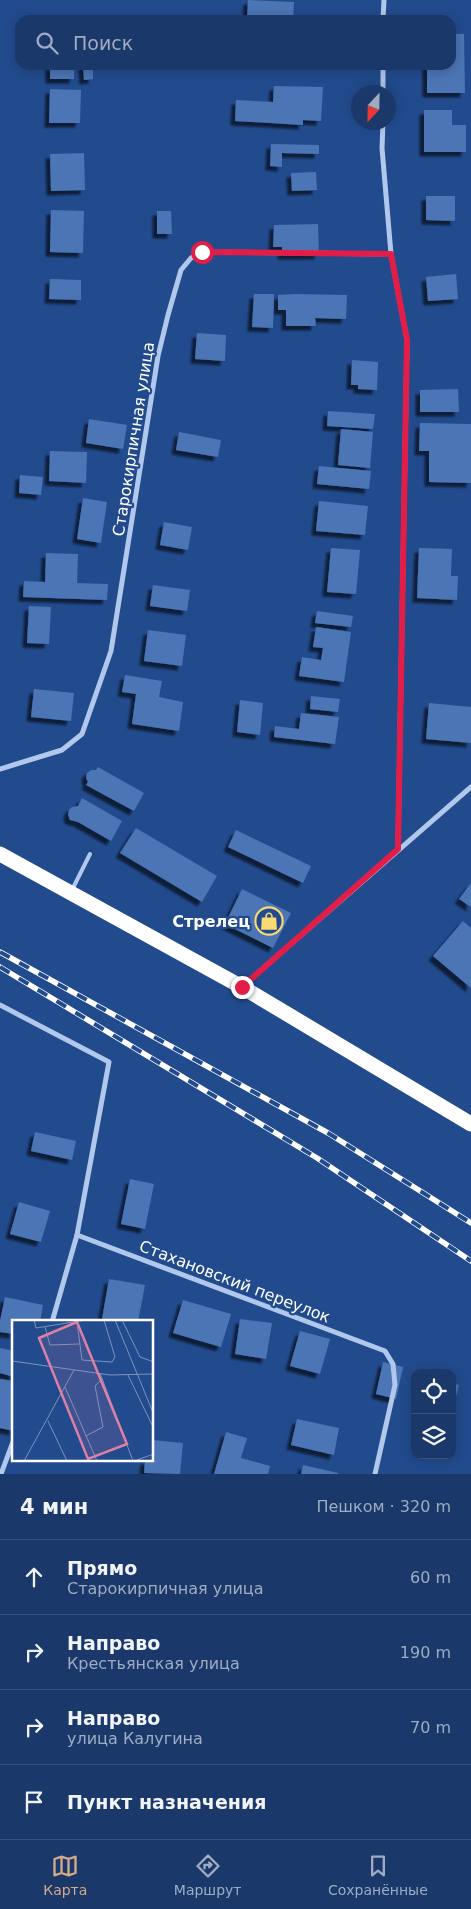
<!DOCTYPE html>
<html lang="ru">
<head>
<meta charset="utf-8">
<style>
	body { margin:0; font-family:"DejaVu Sans",sans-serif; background:#233f70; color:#f1f3f6 }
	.controls { position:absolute; right:15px; bottom:15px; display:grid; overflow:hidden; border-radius:10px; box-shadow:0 2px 12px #0003 }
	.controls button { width:45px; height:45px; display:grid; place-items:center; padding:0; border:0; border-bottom:1px solid #38527e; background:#1a386a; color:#f1f3f6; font:25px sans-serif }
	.compass { position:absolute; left:351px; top:85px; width:45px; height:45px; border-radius:50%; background:#1a386a; box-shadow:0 2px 12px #0003; rotate:202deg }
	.stop { position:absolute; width:15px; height:15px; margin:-11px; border:4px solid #e11d48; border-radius:50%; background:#fff }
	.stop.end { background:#e11d48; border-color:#fff; box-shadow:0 1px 5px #0008 }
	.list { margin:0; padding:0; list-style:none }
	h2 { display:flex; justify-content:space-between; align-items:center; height:65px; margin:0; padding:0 20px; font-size:21px }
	h2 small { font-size:16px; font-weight:400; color:#9facc1 }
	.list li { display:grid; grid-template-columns:32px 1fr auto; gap:15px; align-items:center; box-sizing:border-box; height:75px; padding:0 20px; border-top:1px solid #38527e }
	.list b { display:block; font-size:19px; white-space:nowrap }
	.list p { margin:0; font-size:16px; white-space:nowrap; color:#9facc1 }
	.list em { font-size:16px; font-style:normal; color:#9facc1 }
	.icon { flex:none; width:28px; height:28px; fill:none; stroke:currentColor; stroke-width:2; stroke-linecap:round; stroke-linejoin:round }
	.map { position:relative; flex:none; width:471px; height:1474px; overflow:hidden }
	.search { position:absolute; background:#1a386a; box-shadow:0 2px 12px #0003; left:15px; right:15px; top:15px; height:55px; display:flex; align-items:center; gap:12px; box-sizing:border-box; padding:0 18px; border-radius:15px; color:#9facc1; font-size:19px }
	.sheet { height:365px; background:#1a386a }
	nav { display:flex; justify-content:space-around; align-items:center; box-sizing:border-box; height:70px; border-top:1px solid #38527e; background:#1a386a; font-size:14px; color:#9facc1 }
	nav a { display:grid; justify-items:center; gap:2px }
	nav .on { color:#d6ab8b }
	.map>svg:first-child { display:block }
	.building { fill:#4b74b5; filter:url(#shadow) }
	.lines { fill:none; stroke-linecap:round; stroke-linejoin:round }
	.lane { stroke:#b1c8ec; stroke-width:4 }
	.street { stroke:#b1c8ec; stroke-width:5 }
	.highway { stroke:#fff; stroke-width:15 }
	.rail-casing { stroke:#fff; stroke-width:5.5 }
	.rail { stroke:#224b8e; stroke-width:4; stroke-dasharray:11; stroke-linecap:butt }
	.route { stroke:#e11d48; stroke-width:6 }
	.labels { text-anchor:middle; stroke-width:4.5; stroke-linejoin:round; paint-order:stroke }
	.street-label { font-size:16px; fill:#fff; stroke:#224b8e }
	.poi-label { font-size:16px; font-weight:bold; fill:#fff; stroke:#224b8e; text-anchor:end }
	.inset-road { fill:none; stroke:#7a93bb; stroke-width:1 }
	.view { fill:#dd80a5; fill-opacity:0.15; stroke:#dd80a5; stroke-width:2.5 }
	.inset-edge { fill:none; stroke:#fff; stroke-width:2.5 }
</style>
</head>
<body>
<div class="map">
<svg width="471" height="1474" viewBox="0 0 471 1474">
	<defs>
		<filter id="shadow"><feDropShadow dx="-4.5" dy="4.5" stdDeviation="1" flood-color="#0009"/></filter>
	</defs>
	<rect width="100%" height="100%" fill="#224b8e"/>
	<g class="building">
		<path d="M248,0L294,2L293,20H247Z"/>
		<path d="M451,34H464L465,93H427V65H451Z"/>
		<rect x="50" y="65" width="24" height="14"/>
		<path d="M83,65H93V79L84,80Z"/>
		<path d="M274,86L323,87L321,121L303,120V125L235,121L236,100L273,102Z"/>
		<path d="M50,89L81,90L80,123H49Z"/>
		<path d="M424,110H452V125H466V152H424Z"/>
		<path d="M271,144L319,145V154L282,153V167L270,166Z"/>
		<path d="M84,153L85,190L51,191L50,154Z"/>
		<path d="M316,172L317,190L292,191L291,173Z"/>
		<path d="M426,196H455V221L426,220Z"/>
		<path d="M51,210L84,211L83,253L50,252Z"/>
		<path d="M157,211H171L172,234H157Z"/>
		<path d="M318,224L319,255H282V247H273L274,225Z"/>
		<path d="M456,274L458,299L428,301L426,277Z"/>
		<path d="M50,279L81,280V300L49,299Z"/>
		<path d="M254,294H274L273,328L252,327Z"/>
		<path d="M295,294L347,295L346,319L315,318L316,326H286V310H278V295Z"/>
		<path d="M197,333L226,335L225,361L195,359Z"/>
		<path d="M352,360L378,362L377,390L358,389V385H351Z"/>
		<path d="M458,389L459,412H420V390Z"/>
		<path d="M328,411L375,414L373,429L327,426Z"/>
		<path d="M89,419L127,425L123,449L86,443Z"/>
		<path d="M420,423L471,424V483L429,482V451H419Z"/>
		<path d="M341,429L373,432L370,468L338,465Z"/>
		<path d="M179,432L221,440L218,457L176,450Z"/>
		<path d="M50,451L87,452L86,483L49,481Z"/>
		<path d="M319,466L371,471L369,489L317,484Z"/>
		<path d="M20,475L43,477L41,495L19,493Z"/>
		<path d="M83,498L107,502L101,543L77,539Z"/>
		<path d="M319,501L368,506L365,535L316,531Z"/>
		<path d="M164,522L192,527L188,550L160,545Z"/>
		<path d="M331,548L360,550L356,594L327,592Z"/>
		<path d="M419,548L452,549L451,576H458L457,600L417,598Z"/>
		<path d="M46,553L78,554L77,583L108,584L107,600L23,597L24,581L45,582Z"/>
		<path d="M153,585L190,590L187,611L150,606Z"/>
		<path d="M29,606L51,607L49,644L27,643Z"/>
		<path d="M317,611L353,616L351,627L315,623Z"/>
		<path d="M316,627L351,632L344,682L299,676L302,657L321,660L323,648L313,647Z"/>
		<path d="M148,630L186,635L182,666L144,661Z"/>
		<path d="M125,675L162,681L159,697L183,702L179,731L132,724L136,694L122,692Z"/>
		<path d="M34,689L74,693L71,721L31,717Z"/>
		<path d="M311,696L340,699L338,712L310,709Z"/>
		<path d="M240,700L263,703L260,735L237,732Z"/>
		<path d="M429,703L471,707V743L426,739Z"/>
		<path d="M301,713L339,717L335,744L274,737L275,726L299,729Z"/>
		<path d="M98,767L144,793L134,811L86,785L88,782L86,778L87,773L91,770H96Z"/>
		<path d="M82,798L122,821L111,841L78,822L70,820L68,815L69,810L72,807L78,806Z"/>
		<path d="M136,828L217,876L202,902L120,853Z"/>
		<path d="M236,830L311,866L303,883L228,847Z"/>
		<path d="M471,883V907L459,899Z"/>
		<path d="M242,889L291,913L273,948L225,924Z"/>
		<path d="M463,921L471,928V988L433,956Z"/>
		<path d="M35,1132L76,1141L72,1160L31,1151Z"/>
		<path d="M130,1179L154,1184L145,1229L121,1224Z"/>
		<path d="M19,1202L50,1211L41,1242L10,1234Z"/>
		<path d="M109,1279L145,1285L138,1322H116L102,1319Z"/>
		<path d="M5,1297L43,1305L40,1322H14V1334L0,1332V1321Z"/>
		<path d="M183,1300L231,1314L221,1347L173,1333Z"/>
		<path d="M240,1319L272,1323L266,1359L235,1354Z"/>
		<path d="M300,1331L330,1339L320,1374L290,1366Z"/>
		<path d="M0,1348L14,1351V1377L0,1373Z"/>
		<path d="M383,1362L403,1367L396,1399L376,1394Z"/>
		<path d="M0,1379L14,1381V1431L0,1428Z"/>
		<path d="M452,1383L459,1385L453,1408H452Z"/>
		<path d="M297,1419L339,1428L334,1455L291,1445Z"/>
		<path d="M226,1432L247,1438L241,1458L270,1466L268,1474H214Z"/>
		<path d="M152,1440L183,1443L180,1474L144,1473L145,1460H152Z"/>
		<path d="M303,1465L338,1473V1474H301Z"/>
	</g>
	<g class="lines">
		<path class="lane" d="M72,890L90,854"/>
		<g class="street">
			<path d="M383,20L384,0"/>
			<path d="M383,92V65"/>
			<path d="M383,122L382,148L391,254L407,340L398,849"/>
			<path d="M0,769L62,750L82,734L111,651L158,356L168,315L181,270L191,258L203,252L391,254"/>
			<path d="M244,985L471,787"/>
			<path d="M0,1005L109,1062L77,1235L52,1322"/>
			<path d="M77,1235L385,1351L393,1364L395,1385L375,1474"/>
			<path d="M1,1474L14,1439"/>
		</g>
		<path class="highway" d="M0,854L242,987L471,1124"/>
		<g class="rail-casing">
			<g id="rail">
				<path d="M0,952L328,1133L471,1223"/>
				<path d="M0,967L317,1158L471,1261"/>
			</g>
		</g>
		<use href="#rail" class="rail"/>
	</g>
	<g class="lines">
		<path class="route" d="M202,252L391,254L407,340L398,849L242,987"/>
	</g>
	<defs>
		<g id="shop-ring" transform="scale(1.4375)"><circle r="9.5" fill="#224b8e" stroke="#f8d973" stroke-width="1.5"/><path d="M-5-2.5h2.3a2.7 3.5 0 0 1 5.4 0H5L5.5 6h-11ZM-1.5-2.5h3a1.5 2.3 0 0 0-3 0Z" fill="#f8d973"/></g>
	</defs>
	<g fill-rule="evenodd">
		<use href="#shop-ring" x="269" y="921"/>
	</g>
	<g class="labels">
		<g class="street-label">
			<text transform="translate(133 439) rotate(-81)" y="6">Старокирпичная улица</text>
			<text transform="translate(235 1281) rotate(21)" y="6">Стахановский переулок</text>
		</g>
		<g class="poi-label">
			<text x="250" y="927">Стрелец</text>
		</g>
	</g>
	<g transform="translate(12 1320)">
		<rect width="141" height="141" fill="#224b8e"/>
		<path class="inset-road" d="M22,0L24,8L74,0M103,0L142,95M110,0L128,37L142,42M65,2L70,40L100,42L103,37L92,0M33,7L38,25L67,24M0,41L98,55L142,54M88,53L121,141M116,55L142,109M53,67L85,141M36,101L55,141M74,116L91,107L83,66L90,59M12,141L62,50M122,141L142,134"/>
		<path class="view" d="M65,2L115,124L76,139L27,18Z"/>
		<rect width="141" height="141" class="inset-edge"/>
	</g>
</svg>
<div class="controls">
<button><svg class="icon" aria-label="locate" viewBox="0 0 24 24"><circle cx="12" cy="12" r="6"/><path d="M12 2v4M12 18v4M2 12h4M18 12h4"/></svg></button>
<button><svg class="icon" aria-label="layers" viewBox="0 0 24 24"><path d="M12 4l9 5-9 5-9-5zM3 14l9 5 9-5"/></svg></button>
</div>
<svg class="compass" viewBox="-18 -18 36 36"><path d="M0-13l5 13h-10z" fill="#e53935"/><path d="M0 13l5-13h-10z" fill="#9facc1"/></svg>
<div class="stop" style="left:202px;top:252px"></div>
<div class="stop end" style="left:242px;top:987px"></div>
<div class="search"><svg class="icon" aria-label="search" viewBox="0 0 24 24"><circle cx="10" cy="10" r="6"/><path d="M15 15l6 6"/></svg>Поиск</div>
</div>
<section class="sheet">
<h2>4 мин<small>Пешком · 320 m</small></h2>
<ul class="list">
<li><svg class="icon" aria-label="ahead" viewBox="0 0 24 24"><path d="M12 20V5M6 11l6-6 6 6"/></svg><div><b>Прямо</b><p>Старокирпичная улица</p></div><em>60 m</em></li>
<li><svg class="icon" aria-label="right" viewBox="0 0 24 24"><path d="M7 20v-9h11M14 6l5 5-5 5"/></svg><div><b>Направо</b><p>Крестьянская улица</p></div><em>190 m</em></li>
<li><svg class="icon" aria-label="right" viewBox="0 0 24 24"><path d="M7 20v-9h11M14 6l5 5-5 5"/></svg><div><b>Направо</b><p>улица Калугина</p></div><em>70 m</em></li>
<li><svg class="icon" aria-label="arrive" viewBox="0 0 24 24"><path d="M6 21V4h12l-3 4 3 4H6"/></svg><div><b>Пункт назначения</b></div></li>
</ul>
</section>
<nav>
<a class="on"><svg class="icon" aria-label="map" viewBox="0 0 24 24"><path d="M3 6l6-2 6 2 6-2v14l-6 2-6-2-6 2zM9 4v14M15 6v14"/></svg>Карта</a>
<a><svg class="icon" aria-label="directions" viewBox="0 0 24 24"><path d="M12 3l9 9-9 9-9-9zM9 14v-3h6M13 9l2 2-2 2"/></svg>Маршрут</a>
<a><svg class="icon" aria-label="saved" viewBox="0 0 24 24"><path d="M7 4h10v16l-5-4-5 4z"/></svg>Сохранённые</a>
</nav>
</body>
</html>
